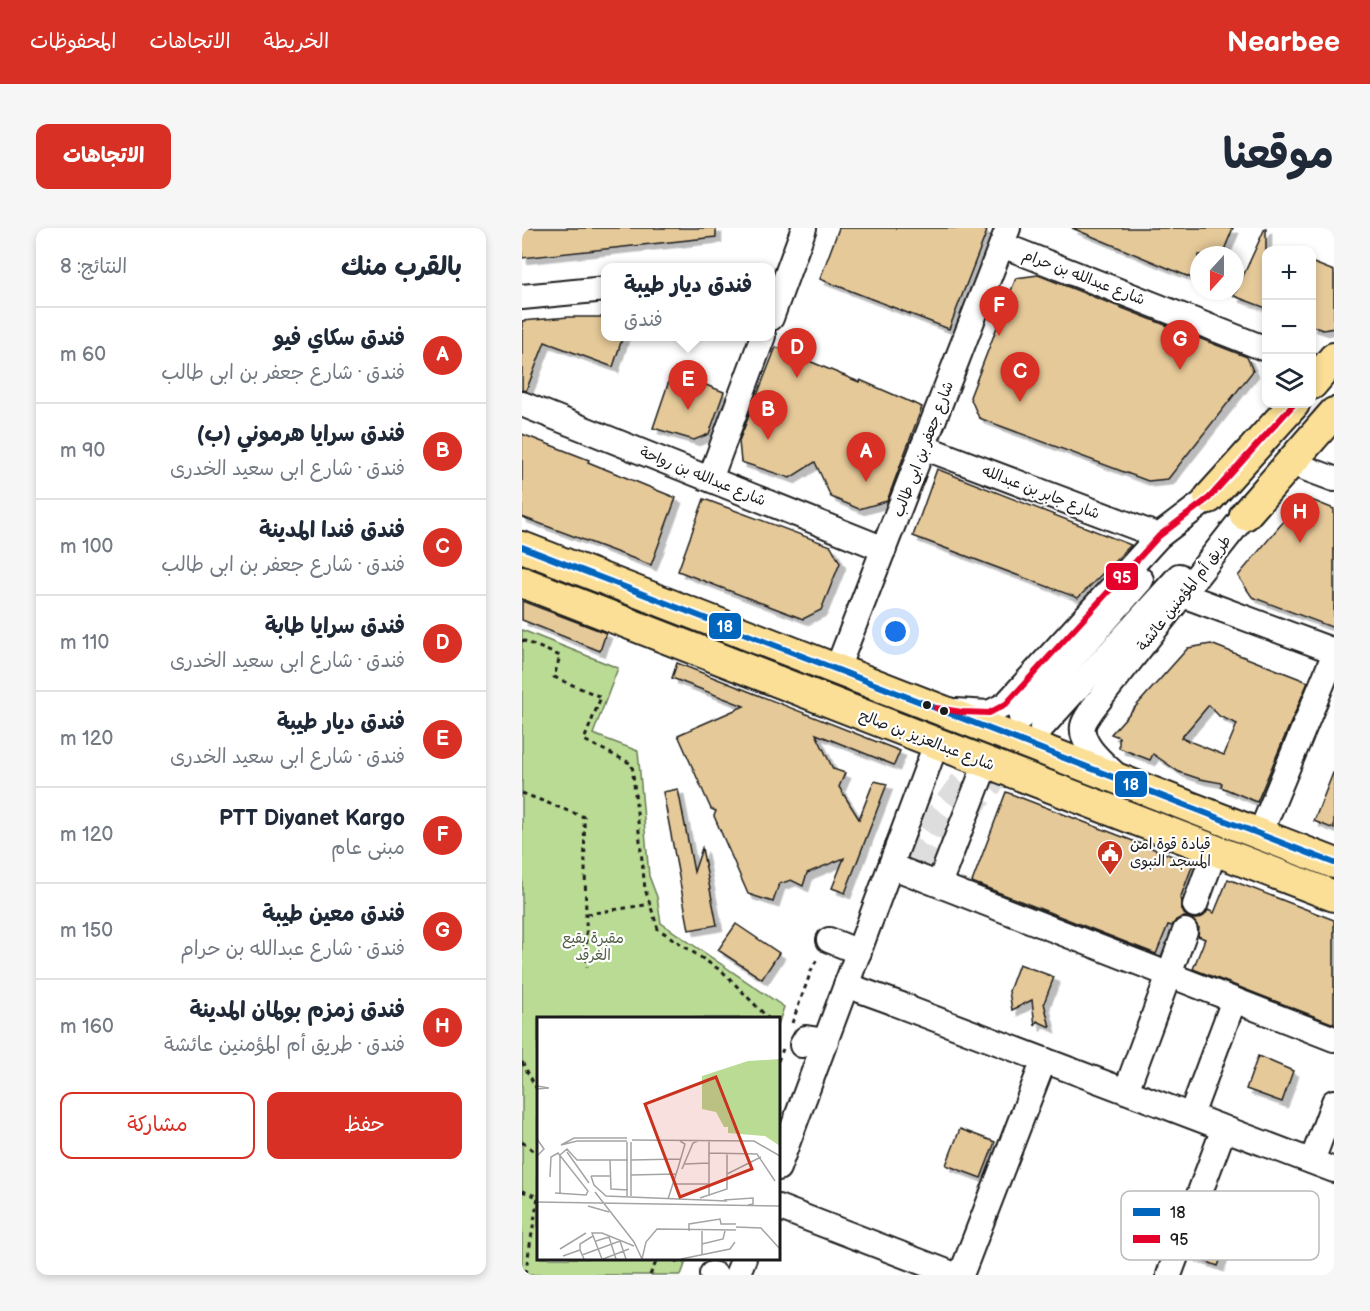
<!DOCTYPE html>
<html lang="ar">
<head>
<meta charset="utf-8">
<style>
	body { margin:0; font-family:"Balsamiq Sans","Playpen Sans Arabic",sans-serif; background:#f6f6f7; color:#1f2937; direction:rtl }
	.controls { position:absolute; right:18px; top:18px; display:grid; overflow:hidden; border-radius:12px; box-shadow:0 3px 9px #0003 }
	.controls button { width:54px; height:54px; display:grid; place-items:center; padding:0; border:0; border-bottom:2px solid #e0e1e3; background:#fff; color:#1f2937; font:30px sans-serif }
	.compass { position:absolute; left:668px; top:18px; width:54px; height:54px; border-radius:50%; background:#fff; box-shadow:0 3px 9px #0003; rotate:201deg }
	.you { position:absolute; left:374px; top:404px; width:21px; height:21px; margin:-15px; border:4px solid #fff; border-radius:50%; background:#1a73e8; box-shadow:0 0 0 9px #1a73e833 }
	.badge { display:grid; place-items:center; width:39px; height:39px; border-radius:50%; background:#d93025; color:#fff; font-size:20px; font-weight:700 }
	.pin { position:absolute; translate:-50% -50px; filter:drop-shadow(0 2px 3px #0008) }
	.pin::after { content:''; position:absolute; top:32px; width:21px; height:18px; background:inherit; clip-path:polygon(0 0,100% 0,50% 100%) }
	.popup { position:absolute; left:79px; top:35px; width:174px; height:78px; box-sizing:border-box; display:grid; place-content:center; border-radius:12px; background:#fff; filter:drop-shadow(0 2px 4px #0005); font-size:20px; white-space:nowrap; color:#747a83 }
	.popup b { font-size:22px; color:#1f2937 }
	.popup::after { content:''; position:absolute; left:50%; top:100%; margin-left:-12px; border:12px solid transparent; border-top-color:#fff }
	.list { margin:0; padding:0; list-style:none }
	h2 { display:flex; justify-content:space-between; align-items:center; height:78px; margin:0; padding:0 24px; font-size:26px }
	h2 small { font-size:20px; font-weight:400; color:#747a83 }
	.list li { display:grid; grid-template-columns:39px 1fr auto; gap:18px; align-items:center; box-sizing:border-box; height:96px; padding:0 24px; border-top:2px solid #e0e1e3 }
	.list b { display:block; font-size:22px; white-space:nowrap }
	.list p { margin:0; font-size:20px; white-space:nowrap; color:#747a83 }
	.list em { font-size:20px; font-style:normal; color:#747a83 }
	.actions { display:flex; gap:12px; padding:18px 24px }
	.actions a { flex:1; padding:14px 0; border:2px solid #d93025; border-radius:12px; text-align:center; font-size:21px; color:#d93025 }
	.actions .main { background:#d93025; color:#fff }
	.icon { flex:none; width:33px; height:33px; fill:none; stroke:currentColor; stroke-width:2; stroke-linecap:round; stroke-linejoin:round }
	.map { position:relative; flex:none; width:812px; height:1047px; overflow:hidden; direction:ltr; border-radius:12px }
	header { display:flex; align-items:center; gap:36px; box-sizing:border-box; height:84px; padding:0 30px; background:#d93025; color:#fff }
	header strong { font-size:28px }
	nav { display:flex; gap:33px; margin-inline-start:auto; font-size:21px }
	.intro { display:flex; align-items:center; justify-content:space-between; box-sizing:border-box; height:144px; padding:0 36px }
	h1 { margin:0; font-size:42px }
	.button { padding:15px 27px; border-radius:12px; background:#d93025; color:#fff; font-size:21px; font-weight:700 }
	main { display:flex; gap:36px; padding:0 36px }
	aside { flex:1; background:#fff; border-radius:12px; box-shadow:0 3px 9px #0003 }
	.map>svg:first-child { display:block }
	.green { fill:#b9db94; stroke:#6a7c58; stroke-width:1.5 }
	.building { fill:#e5c999; stroke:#1c1c1c; stroke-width:1.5; fill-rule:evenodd; filter:url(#shadow) }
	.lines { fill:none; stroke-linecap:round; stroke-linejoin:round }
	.minor-tunnel { stroke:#ddd; stroke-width:24; stroke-dasharray:24 12; stroke-linecap:butt }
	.minor-casing { stroke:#1c1c1c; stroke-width:28 }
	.major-casing { stroke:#1c1c1c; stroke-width:34 }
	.path { stroke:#1c1c1c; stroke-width:3; stroke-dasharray:4.5 4.5; stroke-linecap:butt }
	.minor { stroke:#fff; stroke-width:24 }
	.major { stroke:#fbdf96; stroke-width:30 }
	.bus-1-casing { stroke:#fff; stroke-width:10 }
	.bus-2-casing { stroke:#fff; stroke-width:10 }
	.bus-1 { stroke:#0065bd; stroke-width:6 }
	.bus-2 { stroke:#e4002b; stroke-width:6 }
	.bus-dot { fill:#1c1c1c; stroke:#fff; stroke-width:2 }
	.labels { text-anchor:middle; stroke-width:4.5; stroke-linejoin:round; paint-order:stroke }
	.street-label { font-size:15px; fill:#1c1c1c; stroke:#fff }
	.poi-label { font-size:15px; fill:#1c1c1c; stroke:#fff; text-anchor:start }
	.park-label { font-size:15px; fill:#535f46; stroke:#fff }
	.inset-road { fill:none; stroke:#a4a4a4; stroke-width:1.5 }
	.view { fill:#c8321e; fill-opacity:0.15; stroke:#c8321e; stroke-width:3 }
	.inset-edge { fill:none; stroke:#1c1c1c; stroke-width:3 }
	.key { fill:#fff; stroke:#bbb; stroke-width:1.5 }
	.key-label { font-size:16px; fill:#1c1c1c }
	.line-badge { stroke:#fff; stroke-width:2 }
	.badge-label { font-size:16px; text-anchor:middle; font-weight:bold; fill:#fff }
</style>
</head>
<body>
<header>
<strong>Nearbee</strong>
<nav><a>الخريطة</a><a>الاتجاهات</a><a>المحفوظات</a></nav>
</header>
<div class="intro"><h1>موقعنا</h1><a class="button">الاتجاهات</a></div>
<main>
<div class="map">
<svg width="812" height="1047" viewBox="0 0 812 1047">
	<defs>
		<filter id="shadow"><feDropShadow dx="5.5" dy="5.5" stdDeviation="0" flood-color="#0004"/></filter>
	</defs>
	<rect width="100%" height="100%" fill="#fff"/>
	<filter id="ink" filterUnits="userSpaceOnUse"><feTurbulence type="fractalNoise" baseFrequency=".0167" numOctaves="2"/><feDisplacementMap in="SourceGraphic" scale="12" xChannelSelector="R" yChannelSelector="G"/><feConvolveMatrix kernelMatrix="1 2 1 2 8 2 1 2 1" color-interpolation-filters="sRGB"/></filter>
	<g filter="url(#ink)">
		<path class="green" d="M0,402L96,440L71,506L116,523L127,648L135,669L139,695L262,779L257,794L256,790H16V1030L165,1031L159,1047H0Z"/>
		<g class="building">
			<path d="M0,0H194V9L0,30Z"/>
			<path d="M317,0H458L465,3L427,101L298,51Z"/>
			<path d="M550,0H711L700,27H677V53Z"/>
			<path d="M743,0H744V80L712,68Z"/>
			<path d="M789,34L812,43V100L801,102L789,98Z"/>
			<path d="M516,47L725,129L731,143L646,251L626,253L457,190L448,169L494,50Z"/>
			<path d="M47,89H84V108H101L91,139L23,114L4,163L0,162V93Z"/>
			<path d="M254,119L337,154L338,152L400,179L365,273L337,281L309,269L293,234L268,250L219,234L217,213Z"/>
			<path d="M150,144L202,164L187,206L172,212L131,200Z"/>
			<path d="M0,206L67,232L66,234L154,270L129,337L0,289Z"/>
			<path d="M415,241L609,317L556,370L391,308Z"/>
			<path d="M782,269L812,281V400L730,369L716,348Z"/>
			<path d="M182,271L309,318L318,335L299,382L281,391L156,343Z"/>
			<path d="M0,373L84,405L78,423L0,392Z"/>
			<path d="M689,416L786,454L735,574L699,559L700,555L678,551L657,544L631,526L628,532L597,520V509L589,506L666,420ZM687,477L697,488L715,496L702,527L659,510Z"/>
			<path d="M155,435L378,523L372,537L294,506L311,541L323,545L317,559L337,591L352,553L365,556L323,665L310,660L322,630L285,645L281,658L269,652L257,656L251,674L226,666L192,588L194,583L189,581L156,507L222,478L150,450Z"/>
			<path d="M811,545H812V601L792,593Z"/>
			<path d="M156,561L172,644L180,620L195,697L167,702L141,564Z"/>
			<path d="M484,564L671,636L658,671L660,672L659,679L662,686L667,689H660L654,692L650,698L646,697L634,726L450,654Z"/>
			<path d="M706,651L812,692V796L671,741L683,711L676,708L677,700L669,691H676L682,688L686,682L692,685Z"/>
			<path d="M214,696L257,725L240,751L196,722Z"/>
			<path d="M497,736L532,749L522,775L528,799L515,793L513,798L510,772L490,782L487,763Z"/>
			<path d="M736,828L771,843L760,874L724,861Z"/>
			<path d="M438,901L473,914L459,950L424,937Z"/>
			<path d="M682,993L709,1003L696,1038L669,1028Z"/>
		</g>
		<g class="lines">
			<g class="minor-tunnel">
				<path d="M383,632L439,555L493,495"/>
				<path d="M405,646L409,637L455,572L516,504"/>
			</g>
			<g class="minor-casing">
				<g id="minor">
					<path d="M480,17L744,121"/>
					<path d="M0,69L84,61"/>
					<path d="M249,90L282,0"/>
					<path d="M0,176L362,321"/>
					<path d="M401,219L637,308"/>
					<path d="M769,235L812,251"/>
					<path d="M188,251L241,108"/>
					<path d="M661,367L812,423"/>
					<path d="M315,441L486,0"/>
					<path d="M434,483L467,485L484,476L637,308L687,270"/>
					<path d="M499,489L619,352"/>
					<path d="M520,499L657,348"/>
					<path d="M597,550C584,537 558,518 561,498C562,492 568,485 571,480L723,287"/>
					<path d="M738,606L812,427"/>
					<path d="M369,638L812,811"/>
					<path d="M417,656L464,535"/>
					<path d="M673,677L693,622"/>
					<path d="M307,712L337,724"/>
					<path d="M324,757L385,779"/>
					<path d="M385,779L374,776L812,942"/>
					<path d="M280,817L284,810L304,813"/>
					<path d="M604,863L663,703"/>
					<path d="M669,887L712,772"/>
					<path d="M790,933L812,874"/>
					<path d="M256,940L414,516"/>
					<path d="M256,979L433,1047"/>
					<path d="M190,1046L193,1047"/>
					<path d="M215,1047L222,1030"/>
					<path d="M439,1047L522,832"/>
					<path d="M647,1047L702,900"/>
				</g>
			</g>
			<g class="major-casing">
				<g id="major">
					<path d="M790,156L812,130"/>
					<path d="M687,270L772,176"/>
					<path d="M723,287L812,185"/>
					<path d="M0,319L812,635"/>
					<path d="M0,354L357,493L812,668"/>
				</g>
			</g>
			<g class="path">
				<path d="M0,412L38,428L32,449L79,469L62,512L110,536L123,661L136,701L201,744L246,790"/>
				<path d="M0,565L62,589L65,739"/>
				<path d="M65,686L129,676"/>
				<path d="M270,795L291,738L297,729"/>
				<path d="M256,833L261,821"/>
				<path d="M0,834L16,863"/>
				<path d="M0,914L16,926"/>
				<path d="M0,963L16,969L3,1047"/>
				<path d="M144,1030L157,1034L159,1030"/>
				<path d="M128,1047L136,1030"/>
			</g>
			<use href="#minor" class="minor"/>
			<use href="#major" class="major"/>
			<g class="bus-1-casing">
				<path id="bus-1" d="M0,319L812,635"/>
			</g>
			<g class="bus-2-casing">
				<path id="bus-2" d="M414,480L440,484L467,485L484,476L637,308L687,270L772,176"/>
			</g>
			<use href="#bus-1" class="bus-1"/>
			<use href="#bus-2" class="bus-2"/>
		</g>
	</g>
	<defs>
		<g id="civic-pin" transform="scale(1.35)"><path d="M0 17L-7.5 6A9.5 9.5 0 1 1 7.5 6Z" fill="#c8321e" stroke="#fff"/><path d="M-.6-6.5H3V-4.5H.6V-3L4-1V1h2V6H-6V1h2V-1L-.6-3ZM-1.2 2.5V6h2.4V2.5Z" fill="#fff"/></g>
	</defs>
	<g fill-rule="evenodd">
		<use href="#civic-pin" x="588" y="625"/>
	</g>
	<g class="bus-dot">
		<circle cx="405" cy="477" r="5"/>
		<circle cx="422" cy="483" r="5"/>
	</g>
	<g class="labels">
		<g class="street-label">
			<text transform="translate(562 49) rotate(21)" y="5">شارع عبدالله بن حرام</text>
			<text transform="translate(401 221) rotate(-69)" y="5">شارع جعفر بن ابى طالب</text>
			<text transform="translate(181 248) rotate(22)" y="5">شارع عبدالله بن رواحة</text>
			<text transform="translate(519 264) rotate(21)" y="5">شارع جابر بن عبدالله</text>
			<text transform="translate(662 365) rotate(-52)" y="5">طريق أم المؤمنين عائشة</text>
			<text transform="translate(405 512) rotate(21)" y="5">شارع عبدالعزيز بن صالح</text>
		</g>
		<g class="poi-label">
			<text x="608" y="621">قيادة قوة امن<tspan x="608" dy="17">المسجد النبوى</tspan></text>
		</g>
		<g class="park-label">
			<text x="71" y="715">مقبرة بقيع<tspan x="71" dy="17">الغرقد</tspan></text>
		</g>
	</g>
	<g transform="translate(15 789)">
		<rect width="243" height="243" fill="#fff"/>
		<path d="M243,42V129L228,119L191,116V110H187L179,95L165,92V59L211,44Z" fill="#b9db94"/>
		<path class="inset-road" d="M0,69L12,71L0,72M90,121H37L24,128L40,124H90M0,122L7,132L0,139M95,123L217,124L243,139M94,125V179M30,135L52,166M172,136L220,137L238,164M23,138L30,132L40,143H91M73,143L74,172L91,173M94,143L144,142M148,147L172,146M141,151L148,127L143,124M145,152L156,126L161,124M190,157L224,140M94,158L139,157M54,159H73M54,159L57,168L69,179L190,184M13,160L14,140L21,136L51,174L49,178L18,176M139,167H172M58,175L97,225L105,242M23,177V138M90,179V125M172,179V124M163,181L190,172V136M131,182L141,151M187,183L216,181V187L211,188M0,185L243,189M51,189L72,195M199,210L224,211L243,232M152,214V207L183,202L184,207H199M59,224L72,220L79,242M165,227L186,222L188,214M23,232L49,216M43,233V227L56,219M45,238L83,224L89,242M165,238V214M26,239L43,233L47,242M65,242L55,216H65L97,229M66,242L92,232M105,242L109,225L120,212L199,213M144,242L193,232L198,225"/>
		<path class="view" d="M179,60L215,152L143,180L108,87Z"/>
		<rect width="243" height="243" class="inset-edge"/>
	</g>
	<rect x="599" y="963" width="198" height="69" rx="9" class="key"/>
	<rect x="611" y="980" width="27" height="8" fill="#0065bd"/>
	<rect x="611" y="1007" width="27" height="8" fill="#e4002b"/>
	<g class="key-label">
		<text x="648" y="990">18</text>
		<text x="648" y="1017">95</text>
	</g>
	<g class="line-badge">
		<rect x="583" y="334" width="34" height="29" rx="6" fill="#e4002b"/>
		<rect x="186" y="384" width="34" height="28" rx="6" fill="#0065bd"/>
		<rect x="592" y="542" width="34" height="28" rx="6" fill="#0065bd"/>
	</g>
	<g class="badge-label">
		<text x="600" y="355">95</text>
		<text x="203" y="404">18</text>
		<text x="609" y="562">18</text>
	</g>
</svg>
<div class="controls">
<button>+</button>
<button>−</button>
<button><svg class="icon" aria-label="layers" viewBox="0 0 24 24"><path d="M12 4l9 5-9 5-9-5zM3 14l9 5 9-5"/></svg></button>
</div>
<svg class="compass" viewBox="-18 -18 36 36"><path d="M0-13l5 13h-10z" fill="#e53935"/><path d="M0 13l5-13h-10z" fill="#747a83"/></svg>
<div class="you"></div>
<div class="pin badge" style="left:344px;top:254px">A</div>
<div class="pin badge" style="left:246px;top:212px">B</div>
<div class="pin badge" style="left:498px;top:174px">C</div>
<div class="pin badge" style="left:275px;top:150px">D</div>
<div class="pin badge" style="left:166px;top:182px">E</div>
<div class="popup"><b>فندق ديار طيبة</b>فندق</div>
<div class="pin badge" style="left:477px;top:108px">F</div>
<div class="pin badge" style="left:658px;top:142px">G</div>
<div class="pin badge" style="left:778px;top:315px">H</div>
</div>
<aside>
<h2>بالقرب منك<small>النتائج: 8</small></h2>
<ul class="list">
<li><span class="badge">A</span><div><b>فندق سكاي فيو</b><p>فندق · شارع جعفر بن ابى طالب</p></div><em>60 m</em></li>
<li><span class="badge">B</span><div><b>فندق سرايا هرموني (ب)</b><p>فندق · شارع ابى سعيد الخدرى</p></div><em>90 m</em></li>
<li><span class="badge">C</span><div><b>فندق فندا المدينة</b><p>فندق · شارع جعفر بن ابى طالب</p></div><em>100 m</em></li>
<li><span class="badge">D</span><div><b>فندق سرايا طابة</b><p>فندق · شارع ابى سعيد الخدرى</p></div><em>110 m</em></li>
<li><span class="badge">E</span><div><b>فندق ديار طيبة</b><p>فندق · شارع ابى سعيد الخدرى</p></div><em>120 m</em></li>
<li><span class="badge">F</span><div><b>PTT Diyanet Kargo</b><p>مبنى عام</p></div><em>120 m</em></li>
<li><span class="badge">G</span><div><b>فندق معين طيبة</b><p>فندق · شارع عبدالله بن حرام</p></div><em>150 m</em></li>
<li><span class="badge">H</span><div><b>فندق زمزم بولمان المدينة</b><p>فندق · طريق أم المؤمنين عائشة</p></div><em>160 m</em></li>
</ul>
<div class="actions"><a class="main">حفظ</a><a>مشاركة</a></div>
</aside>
</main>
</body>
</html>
